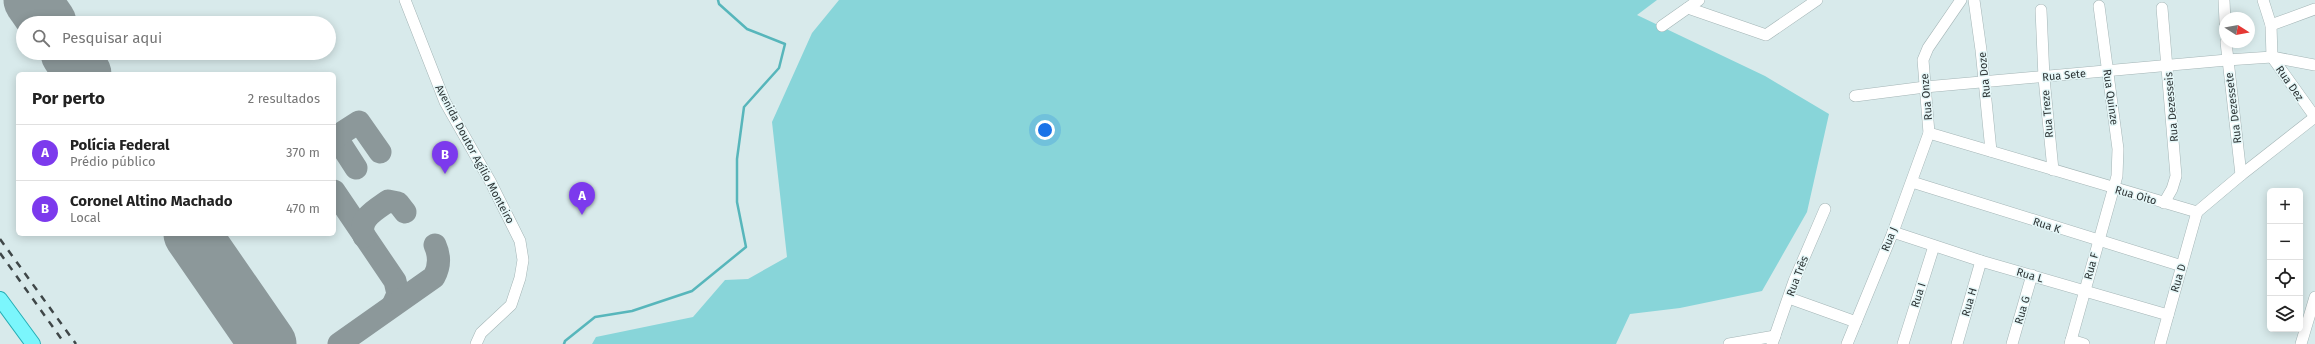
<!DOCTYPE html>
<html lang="pt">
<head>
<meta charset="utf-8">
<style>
	body { margin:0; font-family:"Fira Sans",sans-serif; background:#f6f6f6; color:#222 }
	.controls { position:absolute; right:12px; bottom:12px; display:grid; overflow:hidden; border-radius:6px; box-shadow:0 2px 10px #0003 }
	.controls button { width:36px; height:36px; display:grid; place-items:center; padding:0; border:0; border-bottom:1px solid #e0e0e0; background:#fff; color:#222; font:20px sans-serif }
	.compass { position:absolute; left:2219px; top:12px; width:36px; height:36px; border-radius:50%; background:#fff; box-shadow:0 2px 10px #0003; rotate:101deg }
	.you { position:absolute; left:1045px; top:130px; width:14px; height:14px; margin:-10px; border:3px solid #fff; border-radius:50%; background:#1a73e8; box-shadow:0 0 0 6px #1a73e833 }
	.badge { display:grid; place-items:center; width:26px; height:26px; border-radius:50%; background:#7c3aed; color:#fff; font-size:13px; font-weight:700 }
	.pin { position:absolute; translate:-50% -33px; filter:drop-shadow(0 1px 2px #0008) }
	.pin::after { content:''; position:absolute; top:21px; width:14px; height:12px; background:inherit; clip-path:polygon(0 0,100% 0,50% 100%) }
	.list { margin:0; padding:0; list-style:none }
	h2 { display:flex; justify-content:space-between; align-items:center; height:52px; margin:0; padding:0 16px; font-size:17px }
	h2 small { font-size:13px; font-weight:400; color:#767676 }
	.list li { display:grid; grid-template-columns:26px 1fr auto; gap:12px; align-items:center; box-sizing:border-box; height:56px; padding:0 16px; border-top:1px solid #e0e0e0 }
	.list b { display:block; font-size:15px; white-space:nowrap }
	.list p { margin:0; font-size:13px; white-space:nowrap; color:#767676 }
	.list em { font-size:13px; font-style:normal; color:#767676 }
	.icon { flex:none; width:22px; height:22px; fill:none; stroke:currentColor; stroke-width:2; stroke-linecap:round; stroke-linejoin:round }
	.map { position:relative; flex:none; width:2315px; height:344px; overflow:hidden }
	.search { position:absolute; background:#fff; box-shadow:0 2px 10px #0003; left:16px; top:16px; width:320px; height:44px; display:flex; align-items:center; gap:10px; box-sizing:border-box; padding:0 14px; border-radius:22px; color:#767676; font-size:15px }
	.panel { position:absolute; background:#fff; box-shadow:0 2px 10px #0003; left:16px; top:72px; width:320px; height:164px; border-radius:6px }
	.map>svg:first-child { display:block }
	.green { fill:#88d5d9 }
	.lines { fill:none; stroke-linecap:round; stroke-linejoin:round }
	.stream { stroke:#57b6bb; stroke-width:2.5 }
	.taxiway { stroke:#8c989a; stroke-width:23 }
	.runway { stroke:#8c989a; stroke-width:57 }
	.minor-casing { stroke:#a4b5b6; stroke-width:12 }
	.major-casing { stroke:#26aeb5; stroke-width:16 }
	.minor { stroke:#fff; stroke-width:11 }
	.major { stroke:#7bf6fc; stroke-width:14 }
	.rail { stroke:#3f4748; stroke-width:2.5; stroke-dasharray:7 7; stroke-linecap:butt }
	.labels { text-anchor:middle; stroke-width:3; stroke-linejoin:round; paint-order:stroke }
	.street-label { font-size:11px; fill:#2d3435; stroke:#e5f7f8 }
</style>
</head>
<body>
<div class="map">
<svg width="2315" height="344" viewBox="0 0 2315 344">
	<rect width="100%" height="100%" fill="#d8eaeb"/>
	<path class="green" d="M839,0H1657L1637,15L1765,76L1829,114L1807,212L1762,291L1680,308L1630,314L1616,344H592L596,337L693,317L725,280L748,279L787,257L772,122L812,33Z"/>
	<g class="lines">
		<path class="stream" d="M564,344L565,341L595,317L632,311L692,291L746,247L737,202V159L744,107L779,68L785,44L747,29L719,4L718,0"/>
		<g class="taxiway">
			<path d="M336,137L356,168"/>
			<path d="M334,138L359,122L380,152"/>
			<path d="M334,191L395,281L398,294L393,305"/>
			<path d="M364,236C357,219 377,209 388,201L398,203L405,212"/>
			<path d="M251,320L277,344"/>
			<path d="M339,344L434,277C440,266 440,256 435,245"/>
		</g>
		<g class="runway">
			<path d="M32,0L48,23"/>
			<path d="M69,53L83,74"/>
			<path d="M192,234L268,344"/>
		</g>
		<g class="minor-casing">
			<g id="minor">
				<path d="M405,0L445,102L490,181L520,241L523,260L520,278L511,305L481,333L476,344"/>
				<path d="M1974,0L1981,50L1991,151"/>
				<path d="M2224,0L2225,22"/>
				<path d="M2263,0L2271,25L2272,57L2315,117"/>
				<path d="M1688,8L1766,35L1817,0"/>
				<path d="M2162,8L2176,176L2172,189L2164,203"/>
				<path d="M2041,10L2044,78L2053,170"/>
				<path d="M2271,25L2315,9"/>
				<path d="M1662,26L1699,0"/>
				<path d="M2226,42L2241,175"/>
				<path d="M1855,96L1925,87L2227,60L2272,57L2315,65"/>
				<path d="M1929,133L2197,212L2241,175L2315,117"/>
				<path d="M1912,182L2182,266"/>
				<path d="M1893,232L1981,261L2168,315"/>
				<path d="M1789,298L1856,322"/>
				<path d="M2071,340L2084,344"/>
				<path d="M1729,344L1775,336"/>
				<path d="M1772,344L1794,281L1825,209"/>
				<path d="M1847,344L1893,232L1929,133L1923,60L1928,48L1961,0"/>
				<path d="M1903,344L1934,246"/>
				<path d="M1957,344L1981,261"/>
				<path d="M2012,344L2032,275"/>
				<path d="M2070,344L2117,176L2118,149L2099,6"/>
				<path d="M2160,344L2197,212"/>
				<path d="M2301,344L2315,297"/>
			</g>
		</g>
		<g class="major-casing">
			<path id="major" d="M0,299L33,344"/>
		</g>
		<use href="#minor" class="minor"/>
		<use href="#major" class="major"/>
		<g class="rail">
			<path d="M0,239L76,344"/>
			<path d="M0,253L65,344"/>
		</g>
	</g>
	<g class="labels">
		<g class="street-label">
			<text transform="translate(1984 75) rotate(-96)" y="4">Rua Doze</text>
			<text transform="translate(2064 75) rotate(-5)" y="4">Rua Sete</text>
			<text transform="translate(2290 83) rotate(55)" y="4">Rua Dez</text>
			<text transform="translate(1926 97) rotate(-95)" y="4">Rua Onze</text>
			<text transform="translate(2111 97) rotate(82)" y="4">Rua Quinze</text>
			<text transform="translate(2171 107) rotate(-95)" y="4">Rua Dezesseis</text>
			<text transform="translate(2233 108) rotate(-97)" y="4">Rua Dezessete</text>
			<text transform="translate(2047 114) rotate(-95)" y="4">Rua Treze</text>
			<text transform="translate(475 154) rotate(62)" y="4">Avenida Doutor Agílio Monteiro</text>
			<text transform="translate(2136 195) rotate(16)" y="4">Rua Oito</text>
			<text transform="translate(2047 225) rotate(18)" y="4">Rua K</text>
			<text transform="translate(1889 239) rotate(-68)" y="4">Rua J</text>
			<text transform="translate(2091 266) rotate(-75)" y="4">Rua F</text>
			<text transform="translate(2030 275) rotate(16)" y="4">Rua L</text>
			<text transform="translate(1797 276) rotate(-69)" y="4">Rua Três</text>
			<text transform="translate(2178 278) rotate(-74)" y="4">Rua D</text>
			<text transform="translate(1918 295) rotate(-72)" y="4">Rua I</text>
			<text transform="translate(1969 302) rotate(-74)" y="4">Rua H</text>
			<text transform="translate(2022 310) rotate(-74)" y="4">Rua G</text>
		</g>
	</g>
</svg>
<div class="controls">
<button>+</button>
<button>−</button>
<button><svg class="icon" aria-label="locate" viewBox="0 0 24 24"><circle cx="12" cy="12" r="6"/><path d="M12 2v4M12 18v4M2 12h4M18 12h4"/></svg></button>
<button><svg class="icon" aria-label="layers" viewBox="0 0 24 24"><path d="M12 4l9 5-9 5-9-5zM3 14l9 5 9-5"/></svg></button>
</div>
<svg class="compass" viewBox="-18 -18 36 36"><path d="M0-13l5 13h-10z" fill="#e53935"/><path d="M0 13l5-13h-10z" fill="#767676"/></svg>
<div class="you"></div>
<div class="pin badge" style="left:582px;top:215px">A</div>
<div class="pin badge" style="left:445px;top:174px">B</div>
<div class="search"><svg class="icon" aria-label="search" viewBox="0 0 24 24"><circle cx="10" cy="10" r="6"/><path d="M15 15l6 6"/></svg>Pesquisar aqui</div>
<section class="panel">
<h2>Por perto<small>2 resultados</small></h2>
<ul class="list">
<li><span class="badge">A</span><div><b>Polícia Federal</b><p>Prédio público</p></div><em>370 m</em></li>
<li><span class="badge">B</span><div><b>Coronel Altino Machado</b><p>Local</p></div><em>470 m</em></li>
</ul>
</section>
</div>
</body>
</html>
